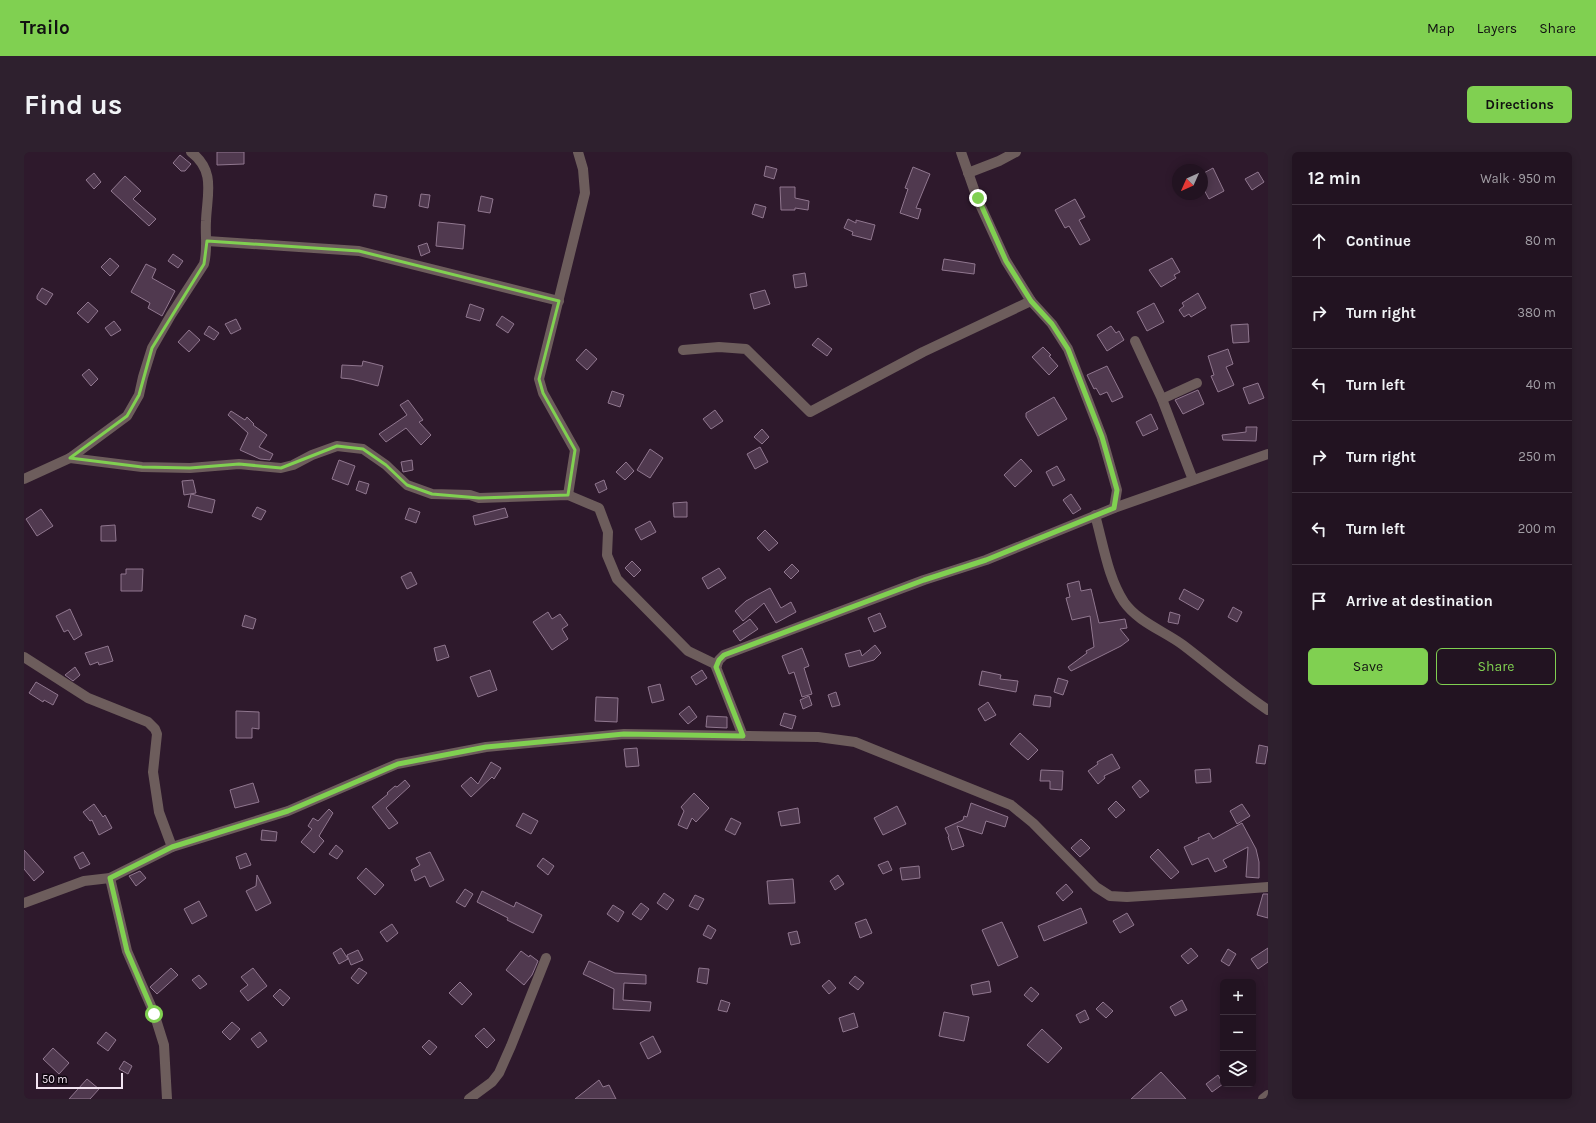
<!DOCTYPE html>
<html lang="en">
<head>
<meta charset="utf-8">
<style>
	body { margin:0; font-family:Karla,sans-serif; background:#2e202e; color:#f1f3f6 }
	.controls { position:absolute; right:12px; bottom:12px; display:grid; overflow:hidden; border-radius:6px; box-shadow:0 2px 10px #0003 }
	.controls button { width:36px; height:36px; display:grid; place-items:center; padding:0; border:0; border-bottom:1px solid #3f323f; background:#221321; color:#f1f3f6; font:20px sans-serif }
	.compass { position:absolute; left:1148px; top:12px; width:36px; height:36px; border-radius:50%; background:#221321; box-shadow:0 2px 10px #0003; rotate:225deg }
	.scale { position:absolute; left:12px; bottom:10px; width:87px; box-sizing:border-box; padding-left:4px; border:2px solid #f3e4f2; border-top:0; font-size:11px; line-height:14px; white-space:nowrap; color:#f3e4f2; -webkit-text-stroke:3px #100710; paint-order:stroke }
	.stop { position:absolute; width:12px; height:12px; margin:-9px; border:3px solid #80d051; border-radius:50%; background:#fff }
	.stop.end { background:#80d051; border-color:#fff; box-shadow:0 1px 4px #0008 }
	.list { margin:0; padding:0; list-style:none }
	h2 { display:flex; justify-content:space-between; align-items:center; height:52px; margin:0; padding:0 16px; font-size:17px }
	h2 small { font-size:13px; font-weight:400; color:#a29ea5 }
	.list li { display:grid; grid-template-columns:26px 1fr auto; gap:12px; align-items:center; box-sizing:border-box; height:72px; padding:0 16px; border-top:1px solid #3f323f }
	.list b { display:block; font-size:15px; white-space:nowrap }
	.list em { font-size:13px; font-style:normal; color:#a29ea5 }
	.actions { display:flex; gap:8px; padding:12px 16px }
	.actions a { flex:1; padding:9px 0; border:1px solid #80d051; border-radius:6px; text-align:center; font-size:14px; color:#80d051 }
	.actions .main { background:#80d051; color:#111 }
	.icon { flex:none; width:22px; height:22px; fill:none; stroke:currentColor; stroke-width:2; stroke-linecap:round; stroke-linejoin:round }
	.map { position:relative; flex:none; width:1244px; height:947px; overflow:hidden; border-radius:6px }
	header { display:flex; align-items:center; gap:24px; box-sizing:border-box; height:56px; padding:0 20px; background:#80d051; color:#111 }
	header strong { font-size:19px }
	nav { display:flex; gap:22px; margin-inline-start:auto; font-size:14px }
	.intro { display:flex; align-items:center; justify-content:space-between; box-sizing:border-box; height:96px; padding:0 24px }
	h1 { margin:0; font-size:28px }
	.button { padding:10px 18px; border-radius:6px; background:#80d051; color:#111; font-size:14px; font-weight:700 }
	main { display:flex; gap:24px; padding:0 24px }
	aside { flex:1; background:#221321; border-radius:6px; box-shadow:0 2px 10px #0003 }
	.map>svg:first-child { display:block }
	.building { fill:#50394f; stroke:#90778f }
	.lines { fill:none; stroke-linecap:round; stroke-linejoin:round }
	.minor { stroke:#6d5d5c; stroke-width:10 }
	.tertiary { stroke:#6d5d5c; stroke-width:10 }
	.route { stroke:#80d051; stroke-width:5 }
	.marked { fill:none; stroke:#80d051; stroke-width:3; stroke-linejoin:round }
</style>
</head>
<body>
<header>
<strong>Trailo</strong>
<nav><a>Map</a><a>Layers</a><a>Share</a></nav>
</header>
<div class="intro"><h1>Find us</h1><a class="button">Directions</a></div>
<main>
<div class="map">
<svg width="1244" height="947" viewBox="0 0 1244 947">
	<rect width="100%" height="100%" fill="#2e192c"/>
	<g class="building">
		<path d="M193,0H220V12L193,13Z"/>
		<path d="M156,3L167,12L161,19H157L149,11Z"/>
		<path d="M742,14L753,17L750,27L740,24Z"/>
		<path d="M889,15L906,22L892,56L897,57L894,67L876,61L884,37L881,36Z"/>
		<path d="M1189,16L1200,39L1185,47L1178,34V22Z"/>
		<path d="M1234,20L1240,30L1228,38L1221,27Z"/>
		<path d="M70,21L77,30L70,37L62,28Z"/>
		<path d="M101,24L117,39L109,47L132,67L125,74L87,39Z"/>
		<path d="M756,35H771V46L785,49L784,58L771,56V58H757Z"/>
		<path d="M351,42L363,44L361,56L349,54Z"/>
		<path d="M397,42L406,43L404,56L395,54Z"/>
		<path d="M457,44L469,47L466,61L454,59Z"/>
		<path d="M1051,47L1061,65L1055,68L1066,88L1056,93L1045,74L1041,76L1031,58Z"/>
		<path d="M731,52L742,55L739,66L728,62Z"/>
		<path d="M824,67L832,71V68L851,73L847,88L828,83L829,80L820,76Z"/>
		<path d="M414,70L441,73L439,97L412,94Z"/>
		<path d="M403,91L406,100L397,104L394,94Z"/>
		<path d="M149,102L159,109L154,116L144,109Z"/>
		<path d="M86,106L95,114L86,124L77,115Z"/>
		<path d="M1148,106L1156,120L1150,123L1152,126L1137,135L1125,118Z"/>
		<path d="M920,107L951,112L950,122L918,118Z"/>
		<path d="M122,112L132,117L128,126L151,139L138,164L124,156L126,151L107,140Z"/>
		<path d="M781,121L783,134L771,136L769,123Z"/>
		<path d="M18,136L29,142L22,153L13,147V144Z"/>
		<path d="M741,138L746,152L730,157L726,142Z"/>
		<path d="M1174,141L1182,156L1167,165L1165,162L1160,165L1155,158L1160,154L1158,151Z"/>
		<path d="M64,150L74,159L64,171L53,161Z"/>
		<path d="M1130,151L1140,170L1123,179L1113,160Z"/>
		<path d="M446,152L460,157L456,169L442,165Z"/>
		<path d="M478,164L490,172L484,181L472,173Z"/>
		<path d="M212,167L217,177L207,182L201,172Z"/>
		<path d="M90,169L97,178L87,184L81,176Z"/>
		<path d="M1224,172L1225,190L1209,191L1207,173Z"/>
		<path d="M185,174L195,181L190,188L180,182Z"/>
		<path d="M1087,174L1092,181L1095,179L1100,188L1083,199L1073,183Z"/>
		<path d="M165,178L176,188L165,200L154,190Z"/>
		<path d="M794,186L808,197L803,204L788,193Z"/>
		<path d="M1019,195L1027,203L1025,204L1034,214L1025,223L1008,205Z"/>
		<path d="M562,197L573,207L563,218L552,208Z"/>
		<path d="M1204,197L1209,212L1202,215L1210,233L1194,240L1187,224L1190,223L1184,204Z"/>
		<path d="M339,209L359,214L354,234L327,227L317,226L318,213L338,214Z"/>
		<path d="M1083,214L1099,245L1088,250L1083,240L1076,243L1072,236L1070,237L1063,223Z"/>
		<path d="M65,217L74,227L67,234L58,223Z"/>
		<path d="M1234,231L1240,246L1225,252L1219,236Z"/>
		<path d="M1174,238L1180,252L1159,262L1151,248Z"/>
		<path d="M588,239L600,243L596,255L584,251Z"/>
		<path d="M1030,245L1043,267L1014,284L1002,265V261Z"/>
		<path d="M384,248L399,268L395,270L407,283L397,293L382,276L362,290L355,282L383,263L376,253Z"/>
		<path d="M691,258L699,269L687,277L679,267Z"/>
		<path d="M207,259L221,268L223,265L230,272L229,273L243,283L235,295L249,302L246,308L236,307L216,298L224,281L204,263Z"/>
		<path d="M1127,262L1134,277L1119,284L1112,270Z"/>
		<path d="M1222,275H1233L1232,289L1199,288L1198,283L1222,280Z"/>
		<path d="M738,277L745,285L738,292L730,285Z"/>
		<path d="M736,295L744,310L731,317L723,302Z"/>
		<path d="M626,297L639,306L626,326L613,318Z"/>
		<path d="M997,307L1008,319L991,335L980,323Z"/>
		<path d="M315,308L331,314L324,333L308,327Z"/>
		<path d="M388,308L389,318L379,320L377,310Z"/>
		<path d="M602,310L610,319L601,328L592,320Z"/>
		<path d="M1033,314L1041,328L1029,334L1022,320Z"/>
		<path d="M169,328L172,341L160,343L158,329Z"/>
		<path d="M580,328L583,337L575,341L571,332Z"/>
		<path d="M335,329L345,332L342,342L332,338Z"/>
		<path d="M167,342L191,348L188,361L164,355Z"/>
		<path d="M1047,342L1057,357L1049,362L1039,348Z"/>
		<path d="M663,350V365H650L649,351Z"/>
		<path d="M233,355L242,359L237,368L228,364Z"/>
		<path d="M385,356L396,360L392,371L381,367Z"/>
		<path d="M481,356L484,365L451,373L449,364Z"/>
		<path d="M17,357L29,374L13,384L2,367Z"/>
		<path d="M626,369L632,380L617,388L611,377Z"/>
		<path d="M91,373L92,389H77V374Z"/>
		<path d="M741,378L754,391L745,399L733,386Z"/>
		<path d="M608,409L617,418L610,425L601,416Z"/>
		<path d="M768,412L775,419L767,427L760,420Z"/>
		<path d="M695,416L702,426L684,437L678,426Z"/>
		<path d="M102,417H119L118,439H97V422H102Z"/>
		<path d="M387,420L393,432L383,437L377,425Z"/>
		<path d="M1055,429L1057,439L1067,437L1075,471L1101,467L1103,476L1096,477L1105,488L1097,494L1047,519L1044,515L1063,501L1062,499L1070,495L1066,464L1048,468L1042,446L1046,445L1043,432Z"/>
		<path d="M746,436L757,456L767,450L772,460L752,471L740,451L719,469L711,459L722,449Z"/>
		<path d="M1160,437L1180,448L1174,458L1155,447Z"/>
		<path d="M1209,455L1218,460L1213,470L1204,465Z"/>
		<path d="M46,457L58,483L50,488L44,478L40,480L32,464Z"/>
		<path d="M524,460L528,467L536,462L544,473L538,477L544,487L528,498L509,470Z"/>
		<path d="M1146,460L1156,463L1154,472L1144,470Z"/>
		<path d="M856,461L862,475L850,480L844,466Z"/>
		<path d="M221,463L232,467L229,477L218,474Z"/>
		<path d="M726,467L734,477L716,489L709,479Z"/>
		<path d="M421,493L425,505L413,509L410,496Z"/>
		<path d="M851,493L857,501L850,508L825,515L821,502L836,498L838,504Z"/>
		<path d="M84,494L89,509L75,513L74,510L66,513L61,501Z"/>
		<path d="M778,496L785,514L780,516L788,542L778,545L770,520L765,522L758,504Z"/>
		<path d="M51,515L56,523L49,529L41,523Z"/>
		<path d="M466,518L473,538L454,545L446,525Z"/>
		<path d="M678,518L683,526L672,533L667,525Z"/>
		<path d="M958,519L977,523L976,527L994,529L992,540L955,533Z"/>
		<path d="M1034,526L1044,529L1039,543L1030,540Z"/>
		<path d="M12,530L34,543L29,553L20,548L19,550L5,541Z"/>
		<path d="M636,532L640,548L628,551L624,535Z"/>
		<path d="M812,540L816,553L808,555L804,543Z"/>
		<path d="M1011,543L1027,545L1026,555L1009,553Z"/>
		<path d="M785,544L788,553L779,557L776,548Z"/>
		<path d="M572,545L594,546L593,570L571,569Z"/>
		<path d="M964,550L972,563L961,569L954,557Z"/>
		<path d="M665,554L673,565L664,572L655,562Z"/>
		<path d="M212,559L235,560V577L228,576V586H212Z"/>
		<path d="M760,561L772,564L768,577L756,573Z"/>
		<path d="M683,564L703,565V576L682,575Z"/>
		<path d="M996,581L1014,598L1004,608L986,592Z"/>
		<path d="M1235,593L1244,595L1241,612L1232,611Z"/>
		<path d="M613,596L615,614L602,615L600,597Z"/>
		<path d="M1088,602L1096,616L1080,624L1081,626L1074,632L1064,619L1074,612L1073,610Z"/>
		<path d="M467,610L477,616L470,627L468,625L447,645L437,634L447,625L454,632Z"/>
		<path d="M1186,617L1187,630L1172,631L1171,618Z"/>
		<path d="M1017,618L1039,619L1038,638L1026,637V629H1016Z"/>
		<path d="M381,628L386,634L362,656L374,671L365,677L348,655L364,642L363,641L371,634L373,635Z"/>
		<path d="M1116,628L1125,639L1116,646L1108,635Z"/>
		<path d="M229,631L235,650L211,656L206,638Z"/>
		<path d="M670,641L685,656L672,670L668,666L663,677L654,673L660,659L657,655Z"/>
		<path d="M1092,649L1101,658L1092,666L1084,657Z"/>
		<path d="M947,651L984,665L981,675L962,669L958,682L933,674L940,694L928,698L924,685L925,684L921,676L939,668L940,664L943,665Z"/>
		<path d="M70,652L79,665L81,663L88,676L75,683L68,668L66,669L59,660Z"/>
		<path d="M1218,652L1226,664L1213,672L1206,659Z"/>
		<path d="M873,654L882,672L859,683L850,666Z"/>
		<path d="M774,656L776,671L757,674L754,660Z"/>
		<path d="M305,657L309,661L295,684L300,689L290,701L277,690L288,677L284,674L289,666L294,669Z"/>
		<path d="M499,661L514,669L507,682L492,674Z"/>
		<path d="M707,666L717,671L711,683L701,678Z"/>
		<path d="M1218,671L1232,697L1235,710V726L1222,725L1224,695L1199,708L1203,715L1191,720L1184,706L1168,713L1160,695L1175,688L1174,686L1185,681L1189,687Z"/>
		<path d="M238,678L253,680L252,689L237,688Z"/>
		<path d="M1057,687L1066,696L1056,705L1047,696Z"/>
		<path d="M312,693L319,699L313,707L305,702Z"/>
		<path d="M1134,697L1155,720L1147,727L1126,705Z"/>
		<path d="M0,698L20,720L10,729L0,717Z"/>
		<path d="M59,700L66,712L56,717L50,705Z"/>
		<path d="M406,700L420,728L406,735L401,724L391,729L387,718L396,713L392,706Z"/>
		<path d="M222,701L227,713L216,717L212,705Z"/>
		<path d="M519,706L530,714L524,723L513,714Z"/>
		<path d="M864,709L868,718L859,722L854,713Z"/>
		<path d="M895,714L896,726L878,728L876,716Z"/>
		<path d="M342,716L360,733L351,743L333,726Z"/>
		<path d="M116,719L122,726L112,734L105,724Z"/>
		<path d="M233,723L247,751L232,759L222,739L232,734Z"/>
		<path d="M814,723L820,732L811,738L806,729Z"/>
		<path d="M769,727L771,751L745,752L743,729Z"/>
		<path d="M1042,732L1049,740L1039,749L1032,741Z"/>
		<path d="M441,737L449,742L441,755L432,750Z"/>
		<path d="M458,739L490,755L492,750L518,763L509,781L483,768L484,766L453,750Z"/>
		<path d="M640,741L650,748L643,758L633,751Z"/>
		<path d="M1239,742H1244V766L1233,763Z"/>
		<path d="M671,743L680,747L674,758L665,754Z"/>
		<path d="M175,749L183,764L168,772L160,757Z"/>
		<path d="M617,751L625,757L617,768L608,762Z"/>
		<path d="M589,753L600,760L594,770L583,762Z"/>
		<path d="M1057,756L1063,771L1020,789L1014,774Z"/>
		<path d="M1103,761L1110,773L1096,781L1089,769Z"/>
		<path d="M842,767L848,781L836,786L831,771Z"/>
		<path d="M978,770L994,805L974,814L958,778Z"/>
		<path d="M368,772L374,781L363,790L356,780Z"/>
		<path d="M684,773L692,778L687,787L679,783Z"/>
		<path d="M773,779L776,791L767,793L764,781Z"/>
		<path d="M317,796L324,807L315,812L309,801Z"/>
		<path d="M1167,796L1174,804L1164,812L1157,804Z"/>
		<path d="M1244,796V810L1234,817L1227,807Z"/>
		<path d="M1204,797L1212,802L1205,814L1197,809Z"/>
		<path d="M334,798L339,808L327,813L323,803Z"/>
		<path d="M497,799L505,805L506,803L514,809L508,823L500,833L482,818Z"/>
		<path d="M565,809L591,821L622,823V832L600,831L599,848L627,850L626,859L589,857L590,837L559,822Z"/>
		<path d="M147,816L154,823L133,842L126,835Z"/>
		<path d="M229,816L243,834L224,849L216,839L224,833L217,825Z"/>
		<path d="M335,816L343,821L334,832L327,826Z"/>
		<path d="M675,816L685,817L683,832L673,830Z"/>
		<path d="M175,823L183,832L176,837L168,828Z"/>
		<path d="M831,824L840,831L834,838L825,831Z"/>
		<path d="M805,828L812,836L805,842L798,834Z"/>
		<path d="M965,829L967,840L949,843L947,833Z"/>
		<path d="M436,830L448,842L438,853L425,841Z"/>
		<path d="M1007,835L1015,842L1008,850L1000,843Z"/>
		<path d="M256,837L266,846L259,854L249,844Z"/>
		<path d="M697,848L706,851L703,860L694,858Z"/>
		<path d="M1158,848L1163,858L1151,864L1146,855Z"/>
		<path d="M1079,850L1089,859L1082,866L1072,857Z"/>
		<path d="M1061,858L1065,867L1056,871L1052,863Z"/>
		<path d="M920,860L945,865L940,889L915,884Z"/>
		<path d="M830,861L834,875L819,880L815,866Z"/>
		<path d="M208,870L216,877L206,888L198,880Z"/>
		<path d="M460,876L471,888L463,896L451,884Z"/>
		<path d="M1018,877L1038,896L1024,911L1003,893Z"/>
		<path d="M82,880L92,888L84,899L73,891Z"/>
		<path d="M236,880L243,889L234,896L227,887Z"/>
		<path d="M629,884L637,900L624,907L616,891Z"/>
		<path d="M405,888L413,895L406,903L398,895Z"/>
		<path d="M29,896L45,911L35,922L19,907Z"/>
		<path d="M100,909L108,914L104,922L95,917Z"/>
		<path d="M1137,920L1162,947H1107Z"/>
		<path d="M1194,923L1199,932L1188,940L1182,932Z"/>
		<path d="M63,927L75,937L66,947H45Z"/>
		<path d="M575,928L579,935L585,933L592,947H551Z"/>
	</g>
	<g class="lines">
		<g class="minor">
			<path d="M937,0L953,46L982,109L1007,149L1028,172L1044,197L1078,285L1093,338L1090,356"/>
			<path d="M944,21L975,9L992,0"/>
			<path d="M183,89L335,99L535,149"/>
			<path d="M1111,189L1138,247L1169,328"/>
			<path d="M659,198L695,195L722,197L786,260L899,200L1007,149"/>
			<path d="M1138,247L1173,231"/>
			<path d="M46,306L118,315L166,316L215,312L257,316L269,313L288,303L313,294L339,297L362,313L383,333L408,342L446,343L455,346L544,343L575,356L584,380L583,403L593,427L664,499L693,513"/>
			<path d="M0,327L46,306L103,264L115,243L119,225L128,196L147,163L180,112C184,97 181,84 182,69C183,42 192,19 167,0"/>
			<path d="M544,343L551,298L519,241L515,227L561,41L559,17L554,0"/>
			<path d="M1071,363C1079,391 1084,426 1100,450C1114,470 1140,479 1159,493C1188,515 1214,538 1244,558"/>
			<path d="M0,505L64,546L124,570L131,577L133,582L129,620L135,660L148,695"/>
			<path d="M719,584L692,515L695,508L700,503L900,428L962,408L1090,356L1244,302"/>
			<path d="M86,726L103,799L130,861L140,893L143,947"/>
			<path d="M0,751L60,729L86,726L148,695L264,659L373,612L462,595L600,582L794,585L831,590L987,653L1009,671L1072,735L1086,744L1103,745L1164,741L1244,735"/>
			<path d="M445,947L468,930L475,921L487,894L522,806"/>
		</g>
		<path class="tertiary" d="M1239,947L1244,943"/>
	</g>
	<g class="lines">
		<path class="route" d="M130,862L103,799L86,726L148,695L264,659L374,612L462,595L600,582L719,584L692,515L695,508L700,503L900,428L962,408L1090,356L1093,338L1078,285L1044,197L1028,172L1007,149L982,109L954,46"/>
	</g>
	<path class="marked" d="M183,89L335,99L535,149L515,227L519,241L551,298L544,343L455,346L408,342L383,333L362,313L339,297L313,294L257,316L215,312L166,316L118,315L46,306L103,264L115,243L128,196L180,112Z"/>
</svg>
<div class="controls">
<button>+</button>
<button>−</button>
<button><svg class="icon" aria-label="layers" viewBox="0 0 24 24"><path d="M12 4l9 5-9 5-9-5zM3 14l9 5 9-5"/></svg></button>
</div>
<svg class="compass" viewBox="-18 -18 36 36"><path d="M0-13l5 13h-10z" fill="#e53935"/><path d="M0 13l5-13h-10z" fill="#a29ea5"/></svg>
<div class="scale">50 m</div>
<div class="stop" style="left:130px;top:862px"></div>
<div class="stop end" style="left:954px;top:46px"></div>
</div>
<aside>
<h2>12 min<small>Walk · 950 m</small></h2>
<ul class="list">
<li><svg class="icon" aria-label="ahead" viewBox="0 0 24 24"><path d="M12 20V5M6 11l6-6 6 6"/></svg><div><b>Continue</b></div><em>80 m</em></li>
<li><svg class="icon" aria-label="right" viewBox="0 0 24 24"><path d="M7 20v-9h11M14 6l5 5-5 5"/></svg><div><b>Turn right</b></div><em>380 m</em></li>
<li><svg class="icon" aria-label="left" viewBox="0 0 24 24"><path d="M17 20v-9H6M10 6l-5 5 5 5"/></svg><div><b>Turn left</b></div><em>40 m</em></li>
<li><svg class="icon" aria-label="right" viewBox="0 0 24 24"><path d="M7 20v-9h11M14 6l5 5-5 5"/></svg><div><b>Turn right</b></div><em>250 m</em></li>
<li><svg class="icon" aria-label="left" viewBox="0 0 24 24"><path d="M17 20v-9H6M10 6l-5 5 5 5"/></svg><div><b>Turn left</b></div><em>200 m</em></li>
<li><svg class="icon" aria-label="arrive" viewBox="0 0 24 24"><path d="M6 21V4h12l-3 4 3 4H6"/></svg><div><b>Arrive at destination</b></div></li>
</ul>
<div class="actions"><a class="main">Save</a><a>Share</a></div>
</aside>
</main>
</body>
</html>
